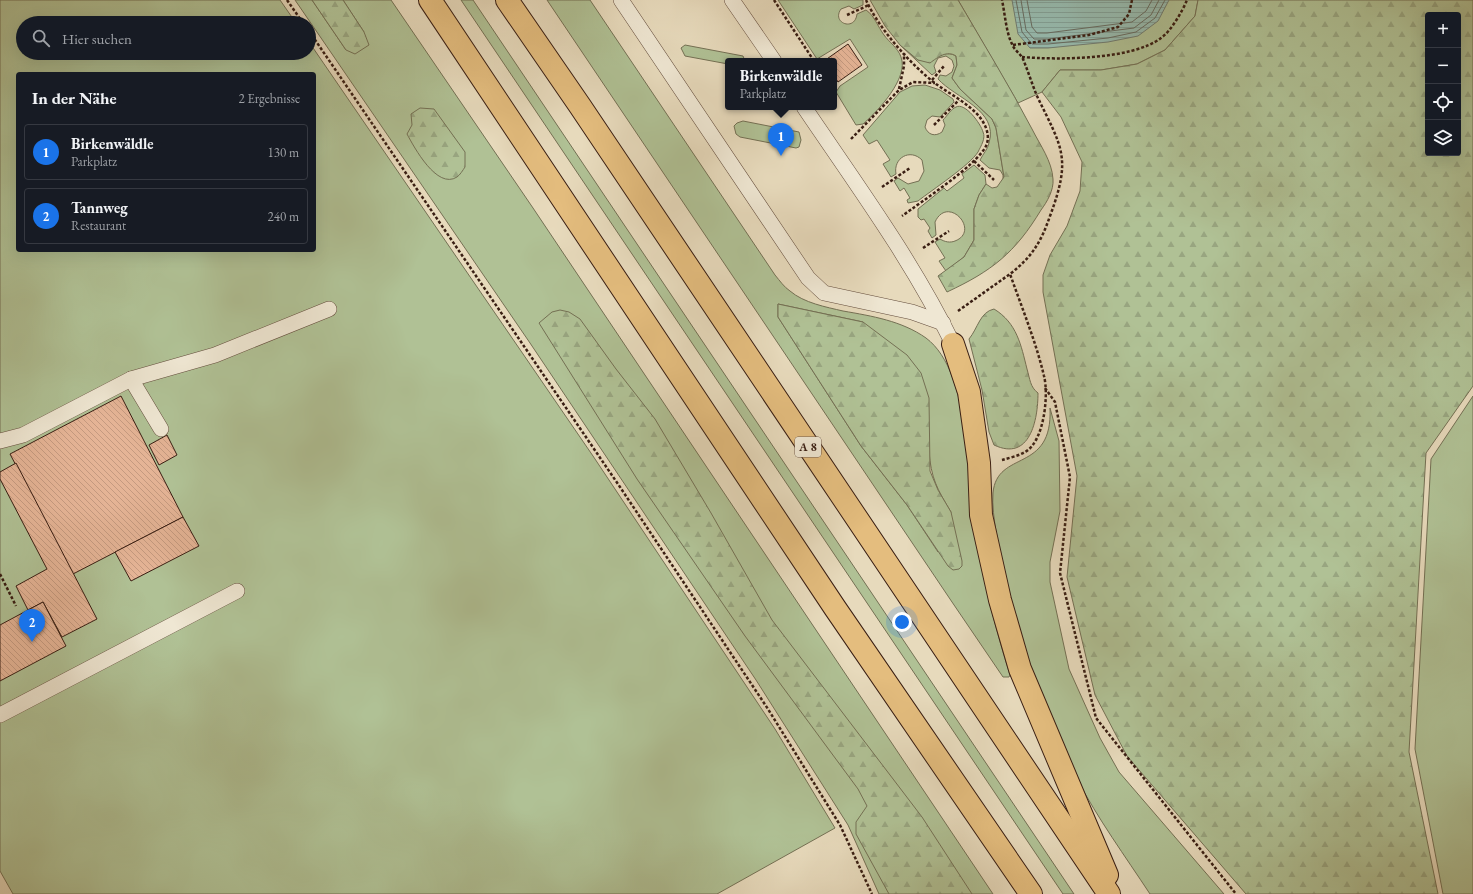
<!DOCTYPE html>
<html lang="de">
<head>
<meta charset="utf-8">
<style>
	body { margin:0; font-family:"EB Garamond",serif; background:#20242c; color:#f1f3f6 }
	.controls { position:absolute; right:12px; top:12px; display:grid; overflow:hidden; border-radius:4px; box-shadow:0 4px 16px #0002 }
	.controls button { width:36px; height:36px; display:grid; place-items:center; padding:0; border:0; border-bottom:1px solid #363941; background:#171b24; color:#f1f3f6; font:20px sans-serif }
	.you { position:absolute; left:902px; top:622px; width:14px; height:14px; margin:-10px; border:3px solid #fff; border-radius:50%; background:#1a73e8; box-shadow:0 0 0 6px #1a73e833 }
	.badge { display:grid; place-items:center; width:26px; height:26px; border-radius:50%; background:#1a73e8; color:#fff; font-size:13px; font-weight:700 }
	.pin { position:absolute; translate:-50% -33px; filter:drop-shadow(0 1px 2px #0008) }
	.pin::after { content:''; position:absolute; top:21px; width:14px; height:12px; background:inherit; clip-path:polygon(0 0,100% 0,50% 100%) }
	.popup { position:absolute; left:725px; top:58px; width:112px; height:52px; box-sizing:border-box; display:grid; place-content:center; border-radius:4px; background:#171b24; filter:drop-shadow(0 1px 3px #0005); font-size:13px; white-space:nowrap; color:#9ea1a6 }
	.popup b { font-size:15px; color:#f1f3f6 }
	.popup::after { content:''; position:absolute; left:50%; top:100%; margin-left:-8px; border:8px solid transparent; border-top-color:#171b24 }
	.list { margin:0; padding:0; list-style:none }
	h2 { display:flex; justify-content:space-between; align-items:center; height:52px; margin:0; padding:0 16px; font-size:17px }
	h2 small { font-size:13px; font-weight:400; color:#9ea1a6 }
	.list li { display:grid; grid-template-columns:26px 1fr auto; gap:12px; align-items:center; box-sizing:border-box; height:56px; margin:0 8px 8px; padding:0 8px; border:1px solid #363941; border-radius:4px }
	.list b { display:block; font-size:15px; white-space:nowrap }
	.list p { margin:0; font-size:13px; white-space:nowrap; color:#9ea1a6 }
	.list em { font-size:13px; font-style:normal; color:#9ea1a6 }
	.icon { flex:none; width:22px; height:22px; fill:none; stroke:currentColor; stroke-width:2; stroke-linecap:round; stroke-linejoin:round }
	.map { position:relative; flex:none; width:1473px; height:894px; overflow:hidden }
	.search { position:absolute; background:#171b24; box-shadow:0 4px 16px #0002; left:16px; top:16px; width:300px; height:44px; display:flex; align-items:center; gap:10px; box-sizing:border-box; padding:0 14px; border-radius:22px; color:#9ea1a6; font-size:15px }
	.panel { position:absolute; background:#171b24; box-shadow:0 4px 16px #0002; left:16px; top:72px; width:300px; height:180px; border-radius:4px }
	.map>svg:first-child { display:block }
	.grass { fill:#b0c195; stroke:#747054; fill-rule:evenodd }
	.forest { fill:url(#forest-firs); stroke:#747054; fill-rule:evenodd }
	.water { fill:url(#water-rules); stroke:#717c71 }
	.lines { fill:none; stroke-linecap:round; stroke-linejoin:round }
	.shore { stroke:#686c61; stroke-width:1 }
	.building { fill:url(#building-back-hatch); stroke:#391e13 }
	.lane-casing { stroke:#644d3d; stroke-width:16 }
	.highway-casing { stroke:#391e13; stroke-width:24 }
	.path { stroke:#391e13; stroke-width:2.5; stroke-dasharray:3 2; stroke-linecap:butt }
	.lane { stroke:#efe7d3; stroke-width:15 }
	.highway { stroke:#e4bd7e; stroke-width:22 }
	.labels { text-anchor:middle; stroke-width:3; stroke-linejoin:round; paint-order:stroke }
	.shield { fill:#efe7d3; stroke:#705a4d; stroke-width:1 }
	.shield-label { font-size:12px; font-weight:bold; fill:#391e13 }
</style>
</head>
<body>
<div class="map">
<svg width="1473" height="894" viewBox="0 0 1473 894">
	<defs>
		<pattern id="forest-firs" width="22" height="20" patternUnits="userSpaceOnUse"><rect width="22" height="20" fill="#b0c195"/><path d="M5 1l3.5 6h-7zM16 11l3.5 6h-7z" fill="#98a580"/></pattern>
		<pattern id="water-rules" width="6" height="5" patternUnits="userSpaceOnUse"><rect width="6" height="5" fill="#97bbaf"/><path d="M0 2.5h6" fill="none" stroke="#83a096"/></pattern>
		<pattern id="building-back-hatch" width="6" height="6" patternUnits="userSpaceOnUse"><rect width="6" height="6" fill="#e5b496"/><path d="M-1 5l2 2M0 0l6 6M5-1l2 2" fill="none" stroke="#c59a80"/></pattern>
	</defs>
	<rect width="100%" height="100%" fill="#e7dabc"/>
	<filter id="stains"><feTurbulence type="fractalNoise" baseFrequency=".005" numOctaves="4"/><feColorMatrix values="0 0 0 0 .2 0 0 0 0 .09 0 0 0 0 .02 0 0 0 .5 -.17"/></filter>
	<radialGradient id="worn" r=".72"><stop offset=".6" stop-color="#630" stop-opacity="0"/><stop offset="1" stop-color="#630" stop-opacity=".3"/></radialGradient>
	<g class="grass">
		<path d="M0,0H280L296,23H23V53H309V42L593,456L775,729L835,828L717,894H13L0,871ZM18,74H314V250H18Z"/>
		<path d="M295,0H312L346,50L364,32L343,0H391L533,208L993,894H879L848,825L756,680L530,343Z"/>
		<path d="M461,0H473L1074,894H1063Z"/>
		<path d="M547,0H590L775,275C780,281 784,287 790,291C804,303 826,307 843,311C872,316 902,321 926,338C973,373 967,488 977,542C985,587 996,631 1010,675L1009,677H1003L952,602ZM778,304L863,322L929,451C931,478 937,489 951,512L938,552L907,505L861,446L778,317Z"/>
		<path d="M778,0H863V5L854,9L849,6L841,9C831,23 855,32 857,14L866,10C874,15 878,27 884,35C889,42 898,48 901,57C909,78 878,111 863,124L856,125L836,92L840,86L868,67L850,39L817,59Z"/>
		<path d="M958,0H1198L1195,16L1165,50L1137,64L1101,70H1060L1042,92L1018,103Z"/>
		<path d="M685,45L743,56L745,61H728V64L685,56L681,48Z"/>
		<path d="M900,45L918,60L932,61C938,55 948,51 956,56L957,65L952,78L960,89L992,119L996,128L1004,177L1003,180V175L1000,170L989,168L980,160C983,154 988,149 989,143C999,110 955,98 938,79L940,75L946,76L952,72L954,66L952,60L946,56L938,58L934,66L936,72L932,75Z"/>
		<path d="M925,85L940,90L953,99L954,102L940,117L932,116L927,120L925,127C928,135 935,137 942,132L945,125L943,120C947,116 951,109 956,107C965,102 981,124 983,132C986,138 981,146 978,152C970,165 932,190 918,201L908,203L907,200L910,198L904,188L900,191L894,181L898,178L908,184L919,181L924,171L922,160C910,148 893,158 896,174L891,177L883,164L890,160L877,140L869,144L863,135L900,92L912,86Z"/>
		<path d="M743,121L799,132L801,140L799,147L796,148L740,137L736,134L734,126L737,123Z"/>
		<path d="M974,165L985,175L986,184L979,195L974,209V240L964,257L946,271L939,261L945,258L935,242L940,239C945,242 950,243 955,241C981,231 948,194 935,222L936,235L932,238L928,231L930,228L924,219L921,220L918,217V209L944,188L947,191L964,178L962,174Z"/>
		<path d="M1473,396V894H1443L1415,749L1431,459Z"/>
		<path d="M1050,408L1059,441L1060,511L1050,562V582L1069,669L1100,738L1119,772L1224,894H1150C1125,856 1098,819 1077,779C1069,764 1063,747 1056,732C1049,714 1041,697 1034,679C1022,647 1013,613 1006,580C1001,558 991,515 993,493C997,449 1053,474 1050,408Z"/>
	</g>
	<g class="forest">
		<path d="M312,0H343L364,32L369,45L355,54L346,50Z"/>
		<path d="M870,0H958C983,43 1009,85 1032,129C1040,145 1052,161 1053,179C1054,190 1047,202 1041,210C1015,253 992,271 947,292L938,276L964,257L974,240V209L979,195L986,184L992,188L997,187L1004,177L996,128L992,119L960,89L952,78L957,65L956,56C947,50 938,57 930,63L918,60L900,45L885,26Z"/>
		<path d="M1198,0H1473V386L1426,453L1409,752L1438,894H1246L1127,756L1095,695L1067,577L1077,476L1043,292V275L1050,255L1067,226L1080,191L1082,162L1061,117L1042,92L1060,70H1101L1137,64L1165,50L1195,16ZM1428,15H1458V153H1428Z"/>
		<path d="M420,108L434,109L465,152V167C463,170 460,175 457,177C437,190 414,147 407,134L412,125L411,114Z"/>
		<path d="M778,304L863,322L907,355L921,373L929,398L930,471L938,490L951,512L962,561V566L959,569L953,570L948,566L907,505L861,446L778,317Z"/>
		<path d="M994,309C1017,323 1021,345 1027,369C1030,379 1030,387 1038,393C1038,420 1030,462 994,445L989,432L982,390L969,339C978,328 980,312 994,309Z"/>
		<path d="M560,310L569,312L580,319L616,369L655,419L711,513L772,620L922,817L972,894H889L856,834V822L867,806L858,789L745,636L637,479L539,323L552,312Z"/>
	</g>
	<path class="water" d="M1012,0H1169L1158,21L1138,36L1108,42L1048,48H1030L1018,34Z"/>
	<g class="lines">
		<g class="shore">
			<path d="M1016,0L1022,32L1032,44H1048L1108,38L1136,32L1155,18L1165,0"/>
			<path d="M1021,0L1026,30L1034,39H1048L1134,28L1151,15L1159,0"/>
			<path d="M1027,0L1032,27L1037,33H1047L1132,22L1146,11L1152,0"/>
		</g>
	</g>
	<g class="building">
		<path d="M848,44L862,65L838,82L834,76V61H824Z"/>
		<path d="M121,396L183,517L73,574L10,454Z"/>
		<path d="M167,435L177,455L159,465L149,445Z"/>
		<path d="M16,463L97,619L62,637L43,602L28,610L16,586L47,569L0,479V472Z"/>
		<path d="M183,517L199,546L131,581L115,552Z"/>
		<path d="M43,602L66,646L0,681V625Z"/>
	</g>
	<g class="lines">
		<g class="lane-casing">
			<g id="lane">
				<path d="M621,0L808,278L824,293L912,312L943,323"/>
				<path d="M732,0L774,61"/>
				<path d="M804,107C856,184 912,260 953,344"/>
				<path d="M131,379L161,429"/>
				<path d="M0,441L23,435L131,379L215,355L329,309"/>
				<path d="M0,715L237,591"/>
			</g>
		</g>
		<g class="highway-casing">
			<g id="highway">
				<path d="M430,0L835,608L1031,894"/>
				<path d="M507,0L580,106L1109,894"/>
				<path d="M953,344L969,392L979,463L981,515L1000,600L1020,669L1107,875"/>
			</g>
		</g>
		<g class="path">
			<path d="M287,0L303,23"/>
			<path d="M774,0L814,61"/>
			<path d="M866,0C879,29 911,65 936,84C950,94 966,102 978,115C985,123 991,135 986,146C977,165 921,202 902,216"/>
			<path d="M847,15L869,5"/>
			<path d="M309,31L620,487L768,709L840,825L872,894"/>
			<path d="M1013,45L1089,35L1118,27L1129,14L1132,0"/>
			<path d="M1022,57C1058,60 1132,60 1161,38C1171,31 1182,12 1187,0"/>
			<path d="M932,80L944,66"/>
			<path d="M899,89L904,66V53"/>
			<path d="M934,125L959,100"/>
			<path d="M851,139L899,90L913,82L935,83"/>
			<path d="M974,161L994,180"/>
			<path d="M882,187L910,168"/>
			<path d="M923,248L949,231"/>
			<path d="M958,311L1010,274"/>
			<path d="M1045,388L1055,402L1070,477L1060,573L1096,718L1236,894"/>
			<path d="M1002,460C1009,458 1018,456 1025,452C1044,442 1049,395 1044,376C1036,342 1022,308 1010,274C1032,257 1041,242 1050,216C1072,157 1062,148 1037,96C1032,84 1028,71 1023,59C1020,53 1014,50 1012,44C1006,32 1005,14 1002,0"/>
			<path d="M0,574L16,606"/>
		</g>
		<use href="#lane" class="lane"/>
		<use href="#highway" class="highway"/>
	</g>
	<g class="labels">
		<rect class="shield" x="795" y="437" width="26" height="20" rx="3"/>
		<g class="shield-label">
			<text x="808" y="451">A 8</text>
		</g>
	</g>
	<rect width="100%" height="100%" filter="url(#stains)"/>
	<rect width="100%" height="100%" fill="url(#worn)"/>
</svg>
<div class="controls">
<button>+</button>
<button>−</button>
<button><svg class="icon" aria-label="locate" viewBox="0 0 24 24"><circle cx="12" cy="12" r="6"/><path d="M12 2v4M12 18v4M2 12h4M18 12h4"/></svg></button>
<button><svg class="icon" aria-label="layers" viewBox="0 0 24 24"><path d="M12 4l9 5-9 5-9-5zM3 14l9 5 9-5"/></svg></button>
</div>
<div class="you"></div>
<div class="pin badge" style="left:781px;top:156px">1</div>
<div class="popup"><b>Birkenwäldle</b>Parkplatz</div>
<div class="pin badge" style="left:32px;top:642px">2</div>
<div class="search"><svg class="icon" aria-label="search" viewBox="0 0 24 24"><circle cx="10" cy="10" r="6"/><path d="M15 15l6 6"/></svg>Hier suchen</div>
<section class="panel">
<h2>In der Nähe<small>2 Ergebnisse</small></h2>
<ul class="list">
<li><span class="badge">1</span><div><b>Birkenwäldle</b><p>Parkplatz</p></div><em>130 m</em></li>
<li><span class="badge">2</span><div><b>Tannweg</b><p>Restaurant</p></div><em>240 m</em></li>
</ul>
</section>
</div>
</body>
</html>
